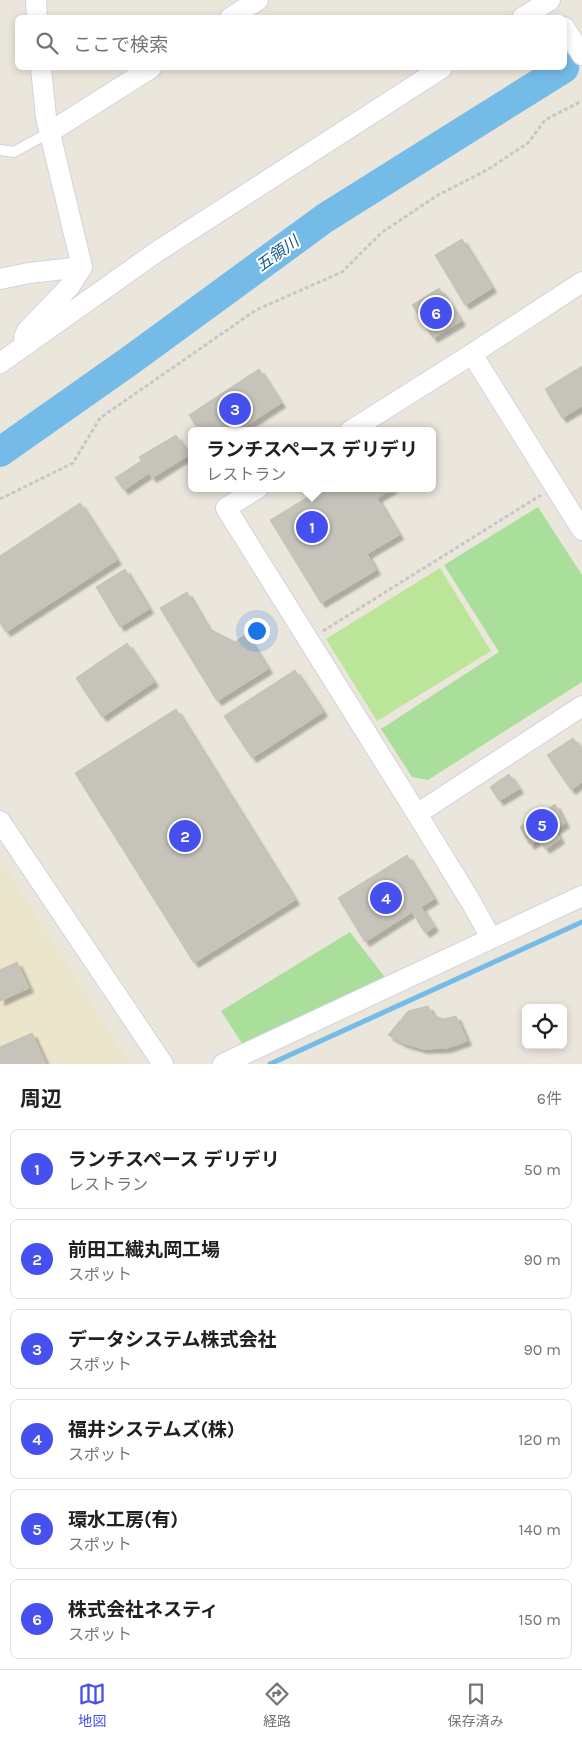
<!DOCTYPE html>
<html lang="ja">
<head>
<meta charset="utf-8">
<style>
	body { margin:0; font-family:Karla,"Noto Sans JP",sans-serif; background:#f6f6f6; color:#202124 }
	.controls { position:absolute; right:15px; bottom:15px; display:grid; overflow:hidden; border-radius:8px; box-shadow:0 2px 8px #0003 }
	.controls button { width:45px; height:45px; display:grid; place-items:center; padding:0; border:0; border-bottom:1px solid #e0e0e0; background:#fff; color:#202124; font:25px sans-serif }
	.you { position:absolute; left:256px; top:630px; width:18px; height:18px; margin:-12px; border:4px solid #fff; border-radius:50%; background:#1a73e8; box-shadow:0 0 0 8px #1a73e833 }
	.badge { display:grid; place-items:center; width:32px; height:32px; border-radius:50%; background:#4550ee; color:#fff; font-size:16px; font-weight:700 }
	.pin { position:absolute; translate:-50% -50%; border:2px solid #fff; box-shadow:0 1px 5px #0006 }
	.popup { position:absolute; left:188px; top:427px; width:248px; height:65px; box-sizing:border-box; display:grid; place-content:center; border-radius:8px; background:#fff; filter:drop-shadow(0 1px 4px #0005); font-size:16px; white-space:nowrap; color:#757577 }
	.popup b { font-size:19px; color:#202124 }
	.popup::after { content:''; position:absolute; left:50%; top:100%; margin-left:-10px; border:10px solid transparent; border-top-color:#fff }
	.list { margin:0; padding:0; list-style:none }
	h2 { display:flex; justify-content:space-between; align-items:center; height:65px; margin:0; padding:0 20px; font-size:21px }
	h2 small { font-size:16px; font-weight:400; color:#757577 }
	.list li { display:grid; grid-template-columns:32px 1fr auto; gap:15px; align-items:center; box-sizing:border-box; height:80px; margin:0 10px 10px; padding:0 10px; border:1px solid #e0e0e0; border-radius:8px }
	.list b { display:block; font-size:19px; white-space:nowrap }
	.list p { margin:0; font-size:16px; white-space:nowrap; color:#757577 }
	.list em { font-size:16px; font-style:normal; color:#757577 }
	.icon { flex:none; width:28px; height:28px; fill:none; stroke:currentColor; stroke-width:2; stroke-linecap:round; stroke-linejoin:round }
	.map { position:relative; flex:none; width:582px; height:1064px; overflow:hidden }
	.search { position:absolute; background:#fff; box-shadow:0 2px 8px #0003; left:15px; right:15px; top:15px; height:55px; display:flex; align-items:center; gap:12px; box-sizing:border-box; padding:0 18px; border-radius:8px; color:#757577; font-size:19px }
	.sheet { height:605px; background:#fff }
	nav { display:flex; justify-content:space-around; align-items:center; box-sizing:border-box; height:70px; border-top:1px solid #e0e0e0; background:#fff; font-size:14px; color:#757577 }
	nav a { display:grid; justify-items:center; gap:2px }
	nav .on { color:#4550ee }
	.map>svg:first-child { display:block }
	.education { fill:#ebe5cc }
	.green { fill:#aade9b }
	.pitch { fill:#bbe598 }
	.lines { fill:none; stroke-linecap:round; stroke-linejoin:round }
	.stream { stroke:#75bbe7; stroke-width:5 }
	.river { stroke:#75bbe7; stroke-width:30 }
	.building { fill:#c6c3bb; stroke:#c6c2b6; filter:url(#shadow) }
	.lane-casing { stroke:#d1d2e1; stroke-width:12 }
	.street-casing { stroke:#d1d2e1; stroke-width:22 }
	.path { stroke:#c7c7c7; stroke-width:3; stroke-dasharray:4 2.5; stroke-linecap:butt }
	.lane { stroke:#fff; stroke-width:10 }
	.street { stroke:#fff; stroke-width:20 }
	.labels { text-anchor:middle; stroke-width:4; stroke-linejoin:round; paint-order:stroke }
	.water-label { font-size:16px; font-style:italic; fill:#155791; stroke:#fff }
</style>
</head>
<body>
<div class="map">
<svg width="582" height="1064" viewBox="0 0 582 1064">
	<defs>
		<filter id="shadow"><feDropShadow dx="4.5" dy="4.5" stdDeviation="1" flood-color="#0004"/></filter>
	</defs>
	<rect width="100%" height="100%" fill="#ebe6dc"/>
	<path class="education" d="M0,858L5,866L130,1064H0Z"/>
	<g class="green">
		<path d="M538,507L582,575V682L428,780L412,777L381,729L499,652L444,565Z"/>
		<path d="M350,932L387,980L243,1045L221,1011Z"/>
	</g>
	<path class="pitch" d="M440,568L491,651L377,721L326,639Z"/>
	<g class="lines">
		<path class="stream" d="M270,1064L582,922"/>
		<path class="river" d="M0,452L128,362L325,218L564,68"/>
	</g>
	<g class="building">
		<path d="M462,239L492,288L465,305L435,255Z"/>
		<path d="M439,288L461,321L433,338L412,305Z"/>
		<path d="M582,366V406L562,418L545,389Z"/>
		<path d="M259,369L281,403L238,431H199L189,415Z"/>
		<path d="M176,435L189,455L152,478L139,457Z"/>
		<path d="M141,461L149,473L124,490L115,478Z"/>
		<path d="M323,488H393L377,498L399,535L367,554L376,570L321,603L270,520Z"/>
		<path d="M80,503L117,560L6,632L0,623V556Z"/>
		<path d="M125,569L149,609L120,627L96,587Z"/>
		<path d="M187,592L208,628L235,642L246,634L268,669L217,701L160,608Z"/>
		<path d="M127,643L154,682L102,717L76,678Z"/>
		<path d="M295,670L323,712L252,758L224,716Z"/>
		<path d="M176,709L295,900L194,963L75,773Z"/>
		<path d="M573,738L582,750V782L571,790L547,755Z"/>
		<path d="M509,774L519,789L499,801L490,787Z"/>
		<path d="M555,804L565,823L555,830L560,839L545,849L539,839L530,845L520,827Z"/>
		<path d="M407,855L434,899L421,907L434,927L425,933L412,912L365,942L338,898Z"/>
		<path d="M17,962L29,988L0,1001V970Z"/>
		<path d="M428,1006L432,1014L443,1019L456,1016L467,1041L447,1048L423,1049L403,1043L388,1035L408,1011Z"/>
		<path d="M32,1033L46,1064H0V1047Z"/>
	</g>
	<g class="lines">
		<g class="lane-casing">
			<path id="lane" d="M0,150L14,152L50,132"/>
		</g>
		<g class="street-casing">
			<g id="street">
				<path d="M36,0L37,18"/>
				<path d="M230,18L258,0"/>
				<path d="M522,18L550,0"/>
				<path d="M564,27L582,55"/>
				<path d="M50,132L151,68"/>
				<path d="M0,279L29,273L82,267"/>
				<path d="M24,337L27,331L70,286L82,267L46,117L41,68"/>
				<path d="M472,354L582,530"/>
				<path d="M0,363L155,253L442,68"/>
				<path d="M350,431L472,354L582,282"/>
				<path d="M258,488L226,508L417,814L471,902L491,938"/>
				<path d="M417,814L582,706"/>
				<path d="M0,821L163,1064"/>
				<path d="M223,1064L582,896"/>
			</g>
		</g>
		<g class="path">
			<path d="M0,499L73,463L100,418L256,310L342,272L381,233L438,195L487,170L528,143L545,120L582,101"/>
			<path d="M323,631L541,495"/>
		</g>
		<use href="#lane" class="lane"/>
		<use href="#street" class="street"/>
	</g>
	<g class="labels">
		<g class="water-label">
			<text transform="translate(277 253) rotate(-36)" y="6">五領川</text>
		</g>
	</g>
</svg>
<div class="controls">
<button><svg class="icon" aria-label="locate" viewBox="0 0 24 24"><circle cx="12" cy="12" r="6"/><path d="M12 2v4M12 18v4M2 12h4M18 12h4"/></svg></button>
</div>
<div class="you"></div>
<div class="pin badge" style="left:312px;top:527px">1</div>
<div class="popup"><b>ランチスペース デリデリ</b>レストラン</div>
<div class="pin badge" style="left:185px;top:836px">2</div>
<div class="pin badge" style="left:235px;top:409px">3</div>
<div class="pin badge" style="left:386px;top:898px">4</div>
<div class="pin badge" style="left:542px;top:825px">5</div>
<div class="pin badge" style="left:436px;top:313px">6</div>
<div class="search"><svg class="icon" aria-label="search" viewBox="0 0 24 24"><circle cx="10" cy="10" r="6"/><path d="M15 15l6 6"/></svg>ここで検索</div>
</div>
<section class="sheet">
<h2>周辺<small>6件</small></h2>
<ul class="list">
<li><span class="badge">1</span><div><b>ランチスペース デリデリ</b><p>レストラン</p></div><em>50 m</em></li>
<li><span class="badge">2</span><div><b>前田工繊丸岡工場</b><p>スポット</p></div><em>90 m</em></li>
<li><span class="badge">3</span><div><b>データシステム株式会社</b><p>スポット</p></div><em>90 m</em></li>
<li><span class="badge">4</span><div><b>福井システムズ(株)</b><p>スポット</p></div><em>120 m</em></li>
<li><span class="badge">5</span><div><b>環水工房(有)</b><p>スポット</p></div><em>140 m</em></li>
<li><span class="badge">6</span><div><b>株式会社ネスティ</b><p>スポット</p></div><em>150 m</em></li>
</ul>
</section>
<nav>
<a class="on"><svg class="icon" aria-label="map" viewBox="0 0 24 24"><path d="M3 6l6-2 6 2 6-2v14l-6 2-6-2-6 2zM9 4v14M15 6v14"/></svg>地図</a>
<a><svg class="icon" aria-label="directions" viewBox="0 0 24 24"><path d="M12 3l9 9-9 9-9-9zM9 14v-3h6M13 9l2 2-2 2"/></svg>経路</a>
<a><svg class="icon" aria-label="saved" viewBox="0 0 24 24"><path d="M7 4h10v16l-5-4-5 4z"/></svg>保存済み</a>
</nav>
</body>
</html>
